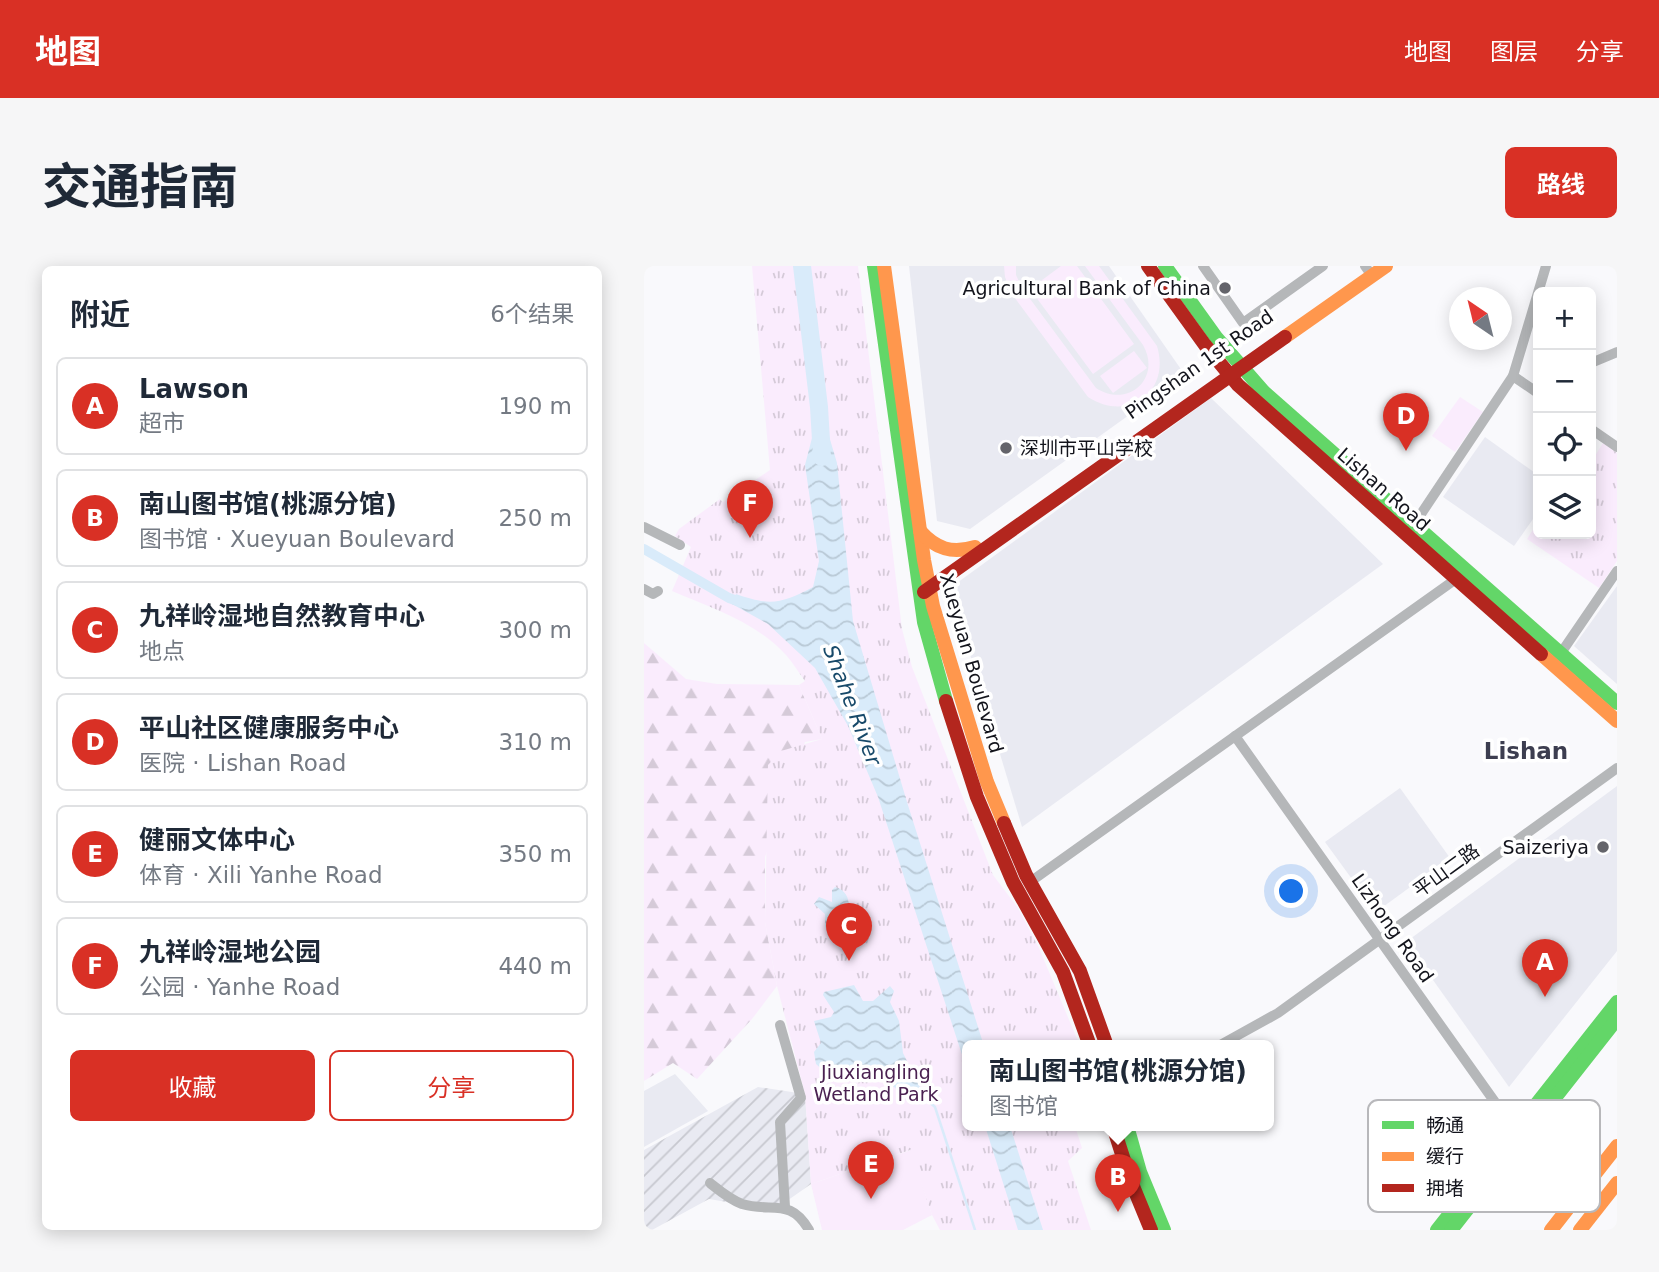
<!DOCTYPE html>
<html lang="zh">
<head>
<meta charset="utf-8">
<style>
	body { margin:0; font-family:"DejaVu Sans","Noto Sans SC",sans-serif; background:#f6f6f7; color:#1f2937 }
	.controls { position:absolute; right:21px; top:21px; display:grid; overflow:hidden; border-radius:10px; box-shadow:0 4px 18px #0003 }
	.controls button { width:63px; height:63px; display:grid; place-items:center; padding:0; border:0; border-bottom:2px solid #e0e1e3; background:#fff; color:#1f2937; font:35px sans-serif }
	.compass { position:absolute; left:805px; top:21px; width:63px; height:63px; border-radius:50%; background:#fff; box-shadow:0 4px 18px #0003; rotate:325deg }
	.you { position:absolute; left:648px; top:626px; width:24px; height:24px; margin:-18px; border:5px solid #fff; border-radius:50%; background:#1a73e8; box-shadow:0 0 0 10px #1a73e833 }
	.badge { display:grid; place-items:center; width:46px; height:46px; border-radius:50%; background:#d93025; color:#fff; font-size:23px; font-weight:700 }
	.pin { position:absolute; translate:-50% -58px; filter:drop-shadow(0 2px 4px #0008) }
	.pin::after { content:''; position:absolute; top:37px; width:24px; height:21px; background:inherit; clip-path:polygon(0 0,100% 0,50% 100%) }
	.popup { position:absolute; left:318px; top:774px; width:312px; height:91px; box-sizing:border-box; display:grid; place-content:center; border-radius:10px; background:#fff; filter:drop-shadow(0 2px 5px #0005); font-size:23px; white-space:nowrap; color:#747a83 }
	.popup b { font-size:26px; color:#1f2937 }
	.popup::after { content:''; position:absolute; left:50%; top:100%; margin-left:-14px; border:14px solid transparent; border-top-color:#fff }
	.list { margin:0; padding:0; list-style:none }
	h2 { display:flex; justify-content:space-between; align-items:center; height:91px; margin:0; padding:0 28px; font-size:30px }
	h2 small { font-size:23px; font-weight:400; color:#747a83 }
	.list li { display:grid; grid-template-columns:46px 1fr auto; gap:21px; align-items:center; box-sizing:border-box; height:98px; margin:0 14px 14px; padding:0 14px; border:2px solid #e0e1e3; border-radius:10px }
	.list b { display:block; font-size:26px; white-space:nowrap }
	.list p { margin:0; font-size:23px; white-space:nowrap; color:#747a83 }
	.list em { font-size:23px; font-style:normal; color:#747a83 }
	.actions { display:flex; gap:14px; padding:21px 28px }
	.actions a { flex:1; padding:16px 0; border:2px solid #d93025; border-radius:10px; text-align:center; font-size:24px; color:#d93025 }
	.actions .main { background:#d93025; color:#fff }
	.icon { flex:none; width:38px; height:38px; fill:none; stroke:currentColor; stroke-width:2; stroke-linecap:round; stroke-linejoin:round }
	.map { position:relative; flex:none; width:973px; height:964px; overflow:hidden; border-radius:10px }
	header { display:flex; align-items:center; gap:42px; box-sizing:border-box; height:98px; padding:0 35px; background:#d93025; color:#fff }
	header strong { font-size:33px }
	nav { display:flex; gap:38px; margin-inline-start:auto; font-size:24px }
	.intro { display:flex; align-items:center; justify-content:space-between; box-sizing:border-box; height:168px; padding:0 42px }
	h1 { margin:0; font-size:49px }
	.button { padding:18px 32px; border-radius:10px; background:#d93025; color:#fff; font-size:24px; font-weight:700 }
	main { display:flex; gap:42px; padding:0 42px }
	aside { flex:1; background:#fff; border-radius:10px; box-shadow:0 4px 18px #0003 }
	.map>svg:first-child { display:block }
	.built { fill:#e9eaf2 }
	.industrial { fill:url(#industrial-furrows) }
	.grass { fill:#faecfd }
	.forest { fill:url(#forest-firs) }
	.park { fill:url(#park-tufts) }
	.water { fill:url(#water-waves) }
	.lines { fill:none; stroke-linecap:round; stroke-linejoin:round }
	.stream { stroke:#d9ebfa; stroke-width:2.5 }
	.canal { stroke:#d9ebfa; stroke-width:10 }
	.river { stroke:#d9ebfa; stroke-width:18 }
	.street { stroke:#b5b7b9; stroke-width:10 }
	.fast { stroke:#63d668; stroke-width:14 }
	.slow { stroke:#ff974d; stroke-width:14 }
	.jam { stroke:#b3261e; stroke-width:14 }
	.poi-dot { fill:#64646a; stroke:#fff; stroke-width:2.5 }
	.labels { text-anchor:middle; stroke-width:7; stroke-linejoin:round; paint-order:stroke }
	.poi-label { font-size:19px; fill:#13141c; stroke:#fff; text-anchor:end }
	.street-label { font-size:19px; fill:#13141c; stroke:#fff }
	.park-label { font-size:19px; fill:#4a2151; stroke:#fff }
	.water-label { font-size:21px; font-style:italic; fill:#174969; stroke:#fff }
	.quarter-label { font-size:23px; font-weight:bold; fill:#3d3e50; stroke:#fff }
	.key { fill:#fff; stroke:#b8b8bb; stroke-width:2 }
	.key-label { font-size:19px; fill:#13141c }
</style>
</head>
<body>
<header>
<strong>地图</strong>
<nav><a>地图</a><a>图层</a><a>分享</a></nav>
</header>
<div class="intro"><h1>交通指南</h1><a class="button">路线</a></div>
<main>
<aside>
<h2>附近<small>6个结果</small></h2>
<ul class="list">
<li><span class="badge">A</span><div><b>Lawson</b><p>超市</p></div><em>190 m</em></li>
<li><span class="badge">B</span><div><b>南山图书馆(桃源分馆)</b><p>图书馆 · Xueyuan Boulevard</p></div><em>250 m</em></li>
<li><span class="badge">C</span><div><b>九祥岭湿地自然教育中心</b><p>地点</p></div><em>300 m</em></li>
<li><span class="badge">D</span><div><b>平山社区健康服务中心</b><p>医院 · Lishan Road</p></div><em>310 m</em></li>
<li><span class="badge">E</span><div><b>健丽文体中心</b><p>体育 · Xili Yanhe Road</p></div><em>350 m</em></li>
<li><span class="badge">F</span><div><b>九祥岭湿地公园</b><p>公园 · Yanhe Road</p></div><em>440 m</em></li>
</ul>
<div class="actions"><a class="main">收藏</a><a>分享</a></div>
</aside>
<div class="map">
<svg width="973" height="964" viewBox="0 0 973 964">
	<defs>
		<pattern id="industrial-furrows" width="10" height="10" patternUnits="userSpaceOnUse" patternTransform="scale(1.75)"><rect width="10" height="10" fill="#e9eaf2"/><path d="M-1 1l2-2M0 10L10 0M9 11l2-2" fill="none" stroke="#c7c8cf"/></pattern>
		<pattern id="forest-firs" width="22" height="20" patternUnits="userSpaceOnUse" patternTransform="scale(1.75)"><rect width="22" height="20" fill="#faecfd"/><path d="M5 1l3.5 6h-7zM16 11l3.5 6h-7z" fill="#d5cad8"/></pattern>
		<pattern id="park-tufts" width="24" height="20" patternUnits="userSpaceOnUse" patternTransform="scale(1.75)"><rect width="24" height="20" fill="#faecfd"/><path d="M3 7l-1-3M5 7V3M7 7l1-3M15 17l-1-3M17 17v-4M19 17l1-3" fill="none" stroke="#d5cad8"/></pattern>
		<pattern id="water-waves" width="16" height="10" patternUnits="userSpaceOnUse" patternTransform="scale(1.75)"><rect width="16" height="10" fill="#d9ebfa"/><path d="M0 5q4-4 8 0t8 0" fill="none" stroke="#b9c9d6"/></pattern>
	</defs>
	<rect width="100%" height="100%" fill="#f9f9fc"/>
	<g class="built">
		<path d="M265,0H465L541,109L326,263L293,255Z"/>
		<path d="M567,132L739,298L378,561L306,322Z"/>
		<path d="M841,171L894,209V246L870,280L799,231Z"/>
		<path d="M973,320V418L930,380Z"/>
		<path d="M973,520V685L865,821L762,676Z"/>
		<path d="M756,522L806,592L732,646L681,576Z"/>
		<path d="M31,808L64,845L0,881V825Z"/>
	</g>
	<path class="industrial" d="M114,821L161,828L167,918L130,944L65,933L8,964H0V884Z"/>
	<g class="grass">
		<path d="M360,0H372V9L378,22L452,122C484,143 518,112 499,79L441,0H455L513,80C527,126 484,157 444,131L368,28L361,11Z"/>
		<path d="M417,0H433L490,78L449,108L386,23Z"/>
		<path d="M490,85L503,102L469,127L456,110Z"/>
		<path d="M816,131L839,146L811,186L788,170Z"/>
		<path d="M267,884L288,949L259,964H178L167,918Z"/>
	</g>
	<path class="forest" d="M0,377L42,413L73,418L155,419L178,473L161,476L121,591V656L133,720L108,753L53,813L29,797L0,815Z"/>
	<g class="park">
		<path d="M108,0H214L258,363L268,401L349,609L374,642L395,682L436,780H323V860H431L438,882L424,895L447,964H296L288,949L266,884L167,918L161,828L133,720L121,656L124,499L137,485L178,473L155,419L161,415C155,407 149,397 142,389C112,356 68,342 28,325L47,281L31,270L35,263L76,233L79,236L126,204Z"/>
		<path d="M959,177L973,187V295L955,322L883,273L894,256V268H947V196Z"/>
	</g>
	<g class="water">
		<path d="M181,166L185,170L193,197L209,355L263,536L340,780H323V804L234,531L204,460L171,402L124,358L88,338L92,328C126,340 137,338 169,321L175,295L161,199L169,168Z"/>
		<path d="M191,621C212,627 205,652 197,667L195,661L199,649L197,645H193V661L184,667L181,660V648L170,638L175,631L188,636V624Z"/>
		<path d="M210,719L219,735H229L246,720L250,725L246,736L255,755L259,787L277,823L268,831C252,826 244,817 237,802L229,799L184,809L172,798L170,786L177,777L170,755L187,751L190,746L179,729L180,726Z"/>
		<path d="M341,860H366L399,964H374Z"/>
	</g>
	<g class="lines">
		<path class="stream" d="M274,826L291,841L331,964"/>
		<path class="canal" d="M0,283L85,332L102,338"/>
		<path class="river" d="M158,0L175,141L178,191"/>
		<g class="street">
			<path d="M559,0L599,57L679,0"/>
			<path d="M721,0L728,10"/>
			<path d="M947,97L973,86"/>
			<path d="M869,110L894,127"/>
			<path d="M947,163L973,181"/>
			<path d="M0,261L36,279"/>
			<path d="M767,263L869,110L902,0"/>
			<path d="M0,323L9,328L14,325"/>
			<path d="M917,387L973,305"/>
			<path d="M591,470L853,839L876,864"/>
			<path d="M386,616L812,313"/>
			<path d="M136,759L157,832L136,856L141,941"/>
			<path d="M578,778L634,747L973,502"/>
			<path d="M66,917C76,925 85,933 98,938C128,947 146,931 165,964"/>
		</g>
		<g class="fast">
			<path d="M230,0L280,356L302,435"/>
			<path d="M521,0L572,71L620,126L973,437"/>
			<path d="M483,860L496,906L520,964"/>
			<path d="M793,964L973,736"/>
			<path d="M807,964L973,753"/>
		</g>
		<g class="slow">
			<path d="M240,0L280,294L289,340L343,516L360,557"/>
			<path d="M641,71L742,0"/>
			<path d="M276,265C292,283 308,288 331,281"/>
			<path d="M897,388L973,455"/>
			<path d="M907,964L973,880"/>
			<path d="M936,964L973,917"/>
		</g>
		<g class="jam">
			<path d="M504,0L561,79L594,119L897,388"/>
			<path d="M280,326L641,71"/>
			<path d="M302,435L333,531L369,616L419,706L446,780"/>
			<path d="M360,557L382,609L436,705L463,780"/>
			<path d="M469,860L486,913L507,964"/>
		</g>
	</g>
	<g class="poi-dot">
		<circle cx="581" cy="22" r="7"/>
		<circle cx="362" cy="182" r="7"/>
		<circle cx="959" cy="581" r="7"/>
	</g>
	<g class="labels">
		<g class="poi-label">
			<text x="567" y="29">Agricultural Bank of China</text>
			<text x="376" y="189" text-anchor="start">深圳市平山学校</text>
			<text x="945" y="588">Saizeriya</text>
		</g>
		<g class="street-label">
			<text transform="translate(555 98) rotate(-35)" y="7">Pingshan 1st Road</text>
			<text transform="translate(740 223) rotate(41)" y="7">Lishan Road</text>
			<text transform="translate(328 397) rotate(74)" y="7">Xueyuan Boulevard</text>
			<text transform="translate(802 604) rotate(-36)" y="7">平山二路</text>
			<text transform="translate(749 662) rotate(55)" y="7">Lizhong Road</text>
		</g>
		<g class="park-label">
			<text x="232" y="813">Jiuxiangling<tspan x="232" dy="22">Wetland Park</tspan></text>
		</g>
		<g class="water-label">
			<text transform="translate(208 439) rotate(69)" y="7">Shahe River</text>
		</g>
		<g class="quarter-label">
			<text x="882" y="493">Lishan</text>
		</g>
	</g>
	<rect x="724" y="834" width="232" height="112" rx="10" class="key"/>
	<rect x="738" y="855" width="32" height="8" fill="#63d668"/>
	<rect x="738" y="886" width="32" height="9" fill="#ff974d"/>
	<rect x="738" y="918" width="32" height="8" fill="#b3261e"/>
	<g class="key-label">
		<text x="782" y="866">畅通</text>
		<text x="782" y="897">缓行</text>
		<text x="782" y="929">拥堵</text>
	</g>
</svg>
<div class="controls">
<button>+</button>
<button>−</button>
<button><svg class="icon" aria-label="locate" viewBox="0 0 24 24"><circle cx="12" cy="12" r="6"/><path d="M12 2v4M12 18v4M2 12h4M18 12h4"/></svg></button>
<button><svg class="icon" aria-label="layers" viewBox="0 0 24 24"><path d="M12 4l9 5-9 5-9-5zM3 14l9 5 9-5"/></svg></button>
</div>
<svg class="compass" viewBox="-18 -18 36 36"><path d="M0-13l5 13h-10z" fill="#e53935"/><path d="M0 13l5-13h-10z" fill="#747a83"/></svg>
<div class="you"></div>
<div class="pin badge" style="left:901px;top:731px">A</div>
<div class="pin badge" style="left:474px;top:946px">B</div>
<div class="popup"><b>南山图书馆(桃源分馆)</b>图书馆</div>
<div class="pin badge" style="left:205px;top:695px">C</div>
<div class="pin badge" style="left:762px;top:185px">D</div>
<div class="pin badge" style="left:227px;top:933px">E</div>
<div class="pin badge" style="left:106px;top:272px">F</div>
</div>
</main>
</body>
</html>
